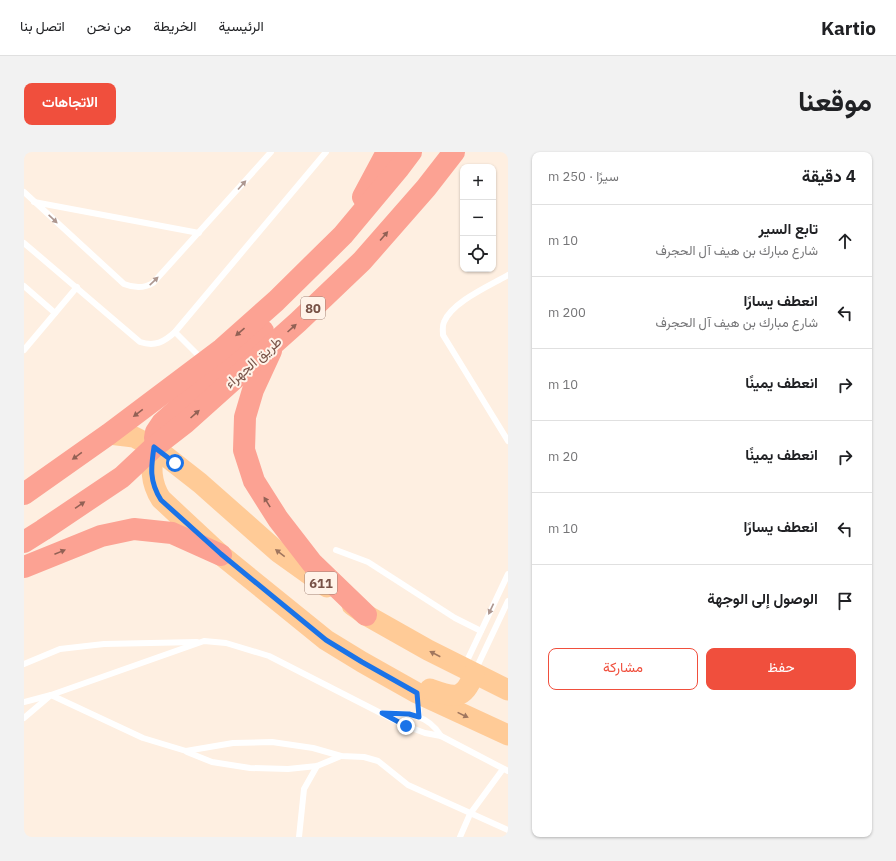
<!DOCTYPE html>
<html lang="ar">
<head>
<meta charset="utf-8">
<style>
	body { margin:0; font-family:"IBM Plex Sans",Vazirmatn,sans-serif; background:#f2f2f2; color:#202124; direction:rtl }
	.controls { position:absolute; right:12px; top:12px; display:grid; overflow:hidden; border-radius:8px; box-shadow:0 1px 3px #0004 }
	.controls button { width:36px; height:36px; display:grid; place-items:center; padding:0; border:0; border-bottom:1px solid #e0e0e0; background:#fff; color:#202124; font:20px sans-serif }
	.stop { position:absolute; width:12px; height:12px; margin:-9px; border:3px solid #1a73e8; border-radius:50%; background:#fff }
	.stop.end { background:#1a73e8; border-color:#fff; box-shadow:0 1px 4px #0008 }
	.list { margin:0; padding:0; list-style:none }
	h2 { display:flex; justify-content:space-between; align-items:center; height:52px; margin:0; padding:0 16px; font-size:17px }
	h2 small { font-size:13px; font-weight:400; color:#757577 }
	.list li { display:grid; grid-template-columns:26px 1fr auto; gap:12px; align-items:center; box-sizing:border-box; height:72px; padding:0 16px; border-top:1px solid #e0e0e0 }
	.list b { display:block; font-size:15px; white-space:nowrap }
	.list p { margin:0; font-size:13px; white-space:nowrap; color:#757577 }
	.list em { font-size:13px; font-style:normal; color:#757577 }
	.actions { display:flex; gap:8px; padding:12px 16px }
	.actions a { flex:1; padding:9px 0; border:1px solid #f04f3d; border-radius:8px; text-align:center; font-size:14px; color:#f04f3d }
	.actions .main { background:#f04f3d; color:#fff }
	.icon { flex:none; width:22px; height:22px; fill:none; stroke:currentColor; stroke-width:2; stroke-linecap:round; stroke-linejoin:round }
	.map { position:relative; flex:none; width:484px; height:685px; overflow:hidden; direction:ltr; border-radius:8px }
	header { display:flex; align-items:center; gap:24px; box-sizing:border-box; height:56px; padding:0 20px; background:#fff; border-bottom:1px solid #e0e0e0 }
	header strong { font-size:19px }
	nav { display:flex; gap:22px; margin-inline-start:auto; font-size:14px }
	.intro { display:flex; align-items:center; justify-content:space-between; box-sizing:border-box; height:96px; padding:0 24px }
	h1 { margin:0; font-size:28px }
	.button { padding:10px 18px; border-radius:8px; background:#f04f3d; color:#fff; font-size:14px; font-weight:700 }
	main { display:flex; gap:24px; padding:0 24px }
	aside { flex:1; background:#fff; border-radius:8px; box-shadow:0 1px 3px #0004 }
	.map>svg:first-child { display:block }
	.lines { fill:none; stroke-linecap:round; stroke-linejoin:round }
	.lane { stroke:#fff; stroke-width:6 }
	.primary { stroke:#ffcb97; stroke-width:21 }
	.highway { stroke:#fca293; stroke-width:22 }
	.oneway { fill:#ad9790 }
	.oneway2 { fill:#926155 }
	.oneway3 { fill:#a0765e }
	.route { stroke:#1a73e8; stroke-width:5 }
	.labels { text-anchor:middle; stroke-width:4; stroke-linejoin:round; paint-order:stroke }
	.shield { fill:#fff3e9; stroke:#a08277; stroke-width:1 }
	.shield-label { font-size:13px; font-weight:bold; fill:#775146 }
	.street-label { font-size:14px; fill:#775146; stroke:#fff3e9 }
</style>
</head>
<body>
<header>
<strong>Kartio</strong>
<nav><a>الرئيسية</a><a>الخريطة</a><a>من نحن</a><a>اتصل بنا</a></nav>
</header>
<div class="intro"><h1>موقعنا</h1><a class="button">الاتجاهات</a></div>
<main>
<aside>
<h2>4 دقيقة<small>سيرًا · 250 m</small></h2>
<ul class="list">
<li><svg class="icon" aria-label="ahead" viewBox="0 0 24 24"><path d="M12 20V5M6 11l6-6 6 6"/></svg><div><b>تابع السير</b><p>شارع مبارك بن هيف آل الحجرف</p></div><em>10 m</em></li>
<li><svg class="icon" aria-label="left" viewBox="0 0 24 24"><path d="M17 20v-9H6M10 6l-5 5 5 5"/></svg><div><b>انعطف يسارًا</b><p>شارع مبارك بن هيف آل الحجرف</p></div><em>200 m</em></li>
<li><svg class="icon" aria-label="right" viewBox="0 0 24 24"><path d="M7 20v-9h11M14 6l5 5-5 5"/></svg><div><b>انعطف يمينًا</b></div><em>10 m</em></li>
<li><svg class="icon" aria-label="right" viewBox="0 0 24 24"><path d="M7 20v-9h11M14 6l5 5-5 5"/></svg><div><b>انعطف يمينًا</b></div><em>20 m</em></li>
<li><svg class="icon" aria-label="left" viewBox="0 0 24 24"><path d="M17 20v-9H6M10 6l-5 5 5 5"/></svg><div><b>انعطف يسارًا</b></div><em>10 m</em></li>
<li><svg class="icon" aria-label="arrive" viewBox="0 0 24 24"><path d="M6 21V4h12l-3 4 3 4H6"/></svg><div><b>الوصول إلى الوجهة</b></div></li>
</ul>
<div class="actions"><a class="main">حفظ</a><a>مشاركة</a></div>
</aside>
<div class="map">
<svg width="484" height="685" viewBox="0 0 484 685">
	<rect width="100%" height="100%" fill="#feefe1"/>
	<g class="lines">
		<g class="lane">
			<path d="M0,40L100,132C110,136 119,137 129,131L247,0"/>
			<path d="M10,50L175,81"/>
			<path d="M0,91L116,190C131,195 140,190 151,180L302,0"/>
			<path d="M484,123C465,134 428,150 420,170C418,174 419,179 419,183L484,289"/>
			<path d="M0,134L31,161"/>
			<path d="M151,180L178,207"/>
			<path d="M0,198L53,135"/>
			<path d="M312,398L344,410L431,466L457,479"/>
			<path d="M0,512L36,497L80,492L173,490"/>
			<path d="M441,513L484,422"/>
			<path d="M451,519L484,449"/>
			<path d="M394,546L395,565"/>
			<path d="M0,550L27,543L180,489L202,491L245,504L382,574L401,581L417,584L484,619"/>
			<path d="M360,561C383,561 404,562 417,584"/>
			<path d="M0,566L27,543L119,586L162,599L209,591L248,590L289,596L317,604L340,605L354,609L384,633L484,678"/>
			<path d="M163,600L188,610L226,616L264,617L293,614L317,604"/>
			<path d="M275,685L280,637L293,614"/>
			<path d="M436,685L446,662L479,617"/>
		</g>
		<g class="primary">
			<path d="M85,282L110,285L130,295L176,331L254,400L303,435"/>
			<path d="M130,295C127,315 126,330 137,347L197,403L302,488L338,510L393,541L484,583"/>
			<path d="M328,453L342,463L404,498L484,538"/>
			<path d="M406,537C431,546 439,549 450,522"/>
		</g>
		<g class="highway">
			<path d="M339,45L363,0"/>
			<path d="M247,199L229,238L221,265L220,298L230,329L254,367L288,411L342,463"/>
			<path d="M131,286L132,280L138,271L209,208L239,179"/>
			<path d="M0,342L85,282L198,197L252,149L319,83L375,16L387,0"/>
			<path d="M0,390L19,378L98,325L130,295L161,271L274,170L338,109L402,36L430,0"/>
			<path d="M0,415L77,384L110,377L148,381L197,403"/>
		</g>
	</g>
	<defs><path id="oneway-solid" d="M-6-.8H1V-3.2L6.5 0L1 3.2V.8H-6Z"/></defs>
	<g class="oneway">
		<use href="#oneway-solid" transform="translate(218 33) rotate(-48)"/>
		<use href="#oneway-solid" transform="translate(29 67) rotate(43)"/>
		<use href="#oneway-solid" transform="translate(130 129) rotate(-44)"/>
		<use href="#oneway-solid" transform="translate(467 457) rotate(115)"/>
	</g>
	<g class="oneway2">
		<use href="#oneway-solid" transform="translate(360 84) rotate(-49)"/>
		<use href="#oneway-solid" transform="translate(268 176) rotate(-42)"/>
		<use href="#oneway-solid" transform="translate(216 180) rotate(139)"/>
		<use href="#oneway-solid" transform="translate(114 261) rotate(143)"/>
		<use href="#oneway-solid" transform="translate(171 262) rotate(-42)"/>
		<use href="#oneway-solid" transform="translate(53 304) rotate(144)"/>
		<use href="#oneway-solid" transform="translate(243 350) rotate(-122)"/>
		<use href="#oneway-solid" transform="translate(56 353) rotate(-34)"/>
		<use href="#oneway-solid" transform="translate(36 400) rotate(-22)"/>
	</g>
	<g class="oneway3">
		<use href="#oneway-solid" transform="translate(256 401) rotate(-142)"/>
		<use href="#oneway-solid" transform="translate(411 502) rotate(-153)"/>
		<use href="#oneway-solid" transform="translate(439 563) rotate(26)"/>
	</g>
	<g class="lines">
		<path class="route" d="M151,311L130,295C127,315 125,329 137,348L197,402L302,488L338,510L393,541L395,565L385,562L358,561L382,574"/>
	</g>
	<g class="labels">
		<g class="shield">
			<rect x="277" y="145" width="24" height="22" rx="3"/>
			<rect x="281" y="420" width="32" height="22" rx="3"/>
		</g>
		<g class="shield-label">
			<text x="289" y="161">80</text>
			<text x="297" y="436">611</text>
		</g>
		<g class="street-label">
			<text transform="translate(229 210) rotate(-41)" y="5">طريق الجهراء</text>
		</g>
	</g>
</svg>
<div class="controls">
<button>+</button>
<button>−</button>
<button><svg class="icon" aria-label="locate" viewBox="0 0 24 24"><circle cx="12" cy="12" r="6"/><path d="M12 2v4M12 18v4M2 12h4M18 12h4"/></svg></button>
</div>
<div class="stop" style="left:151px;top:311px"></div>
<div class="stop end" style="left:382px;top:574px"></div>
</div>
</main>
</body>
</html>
